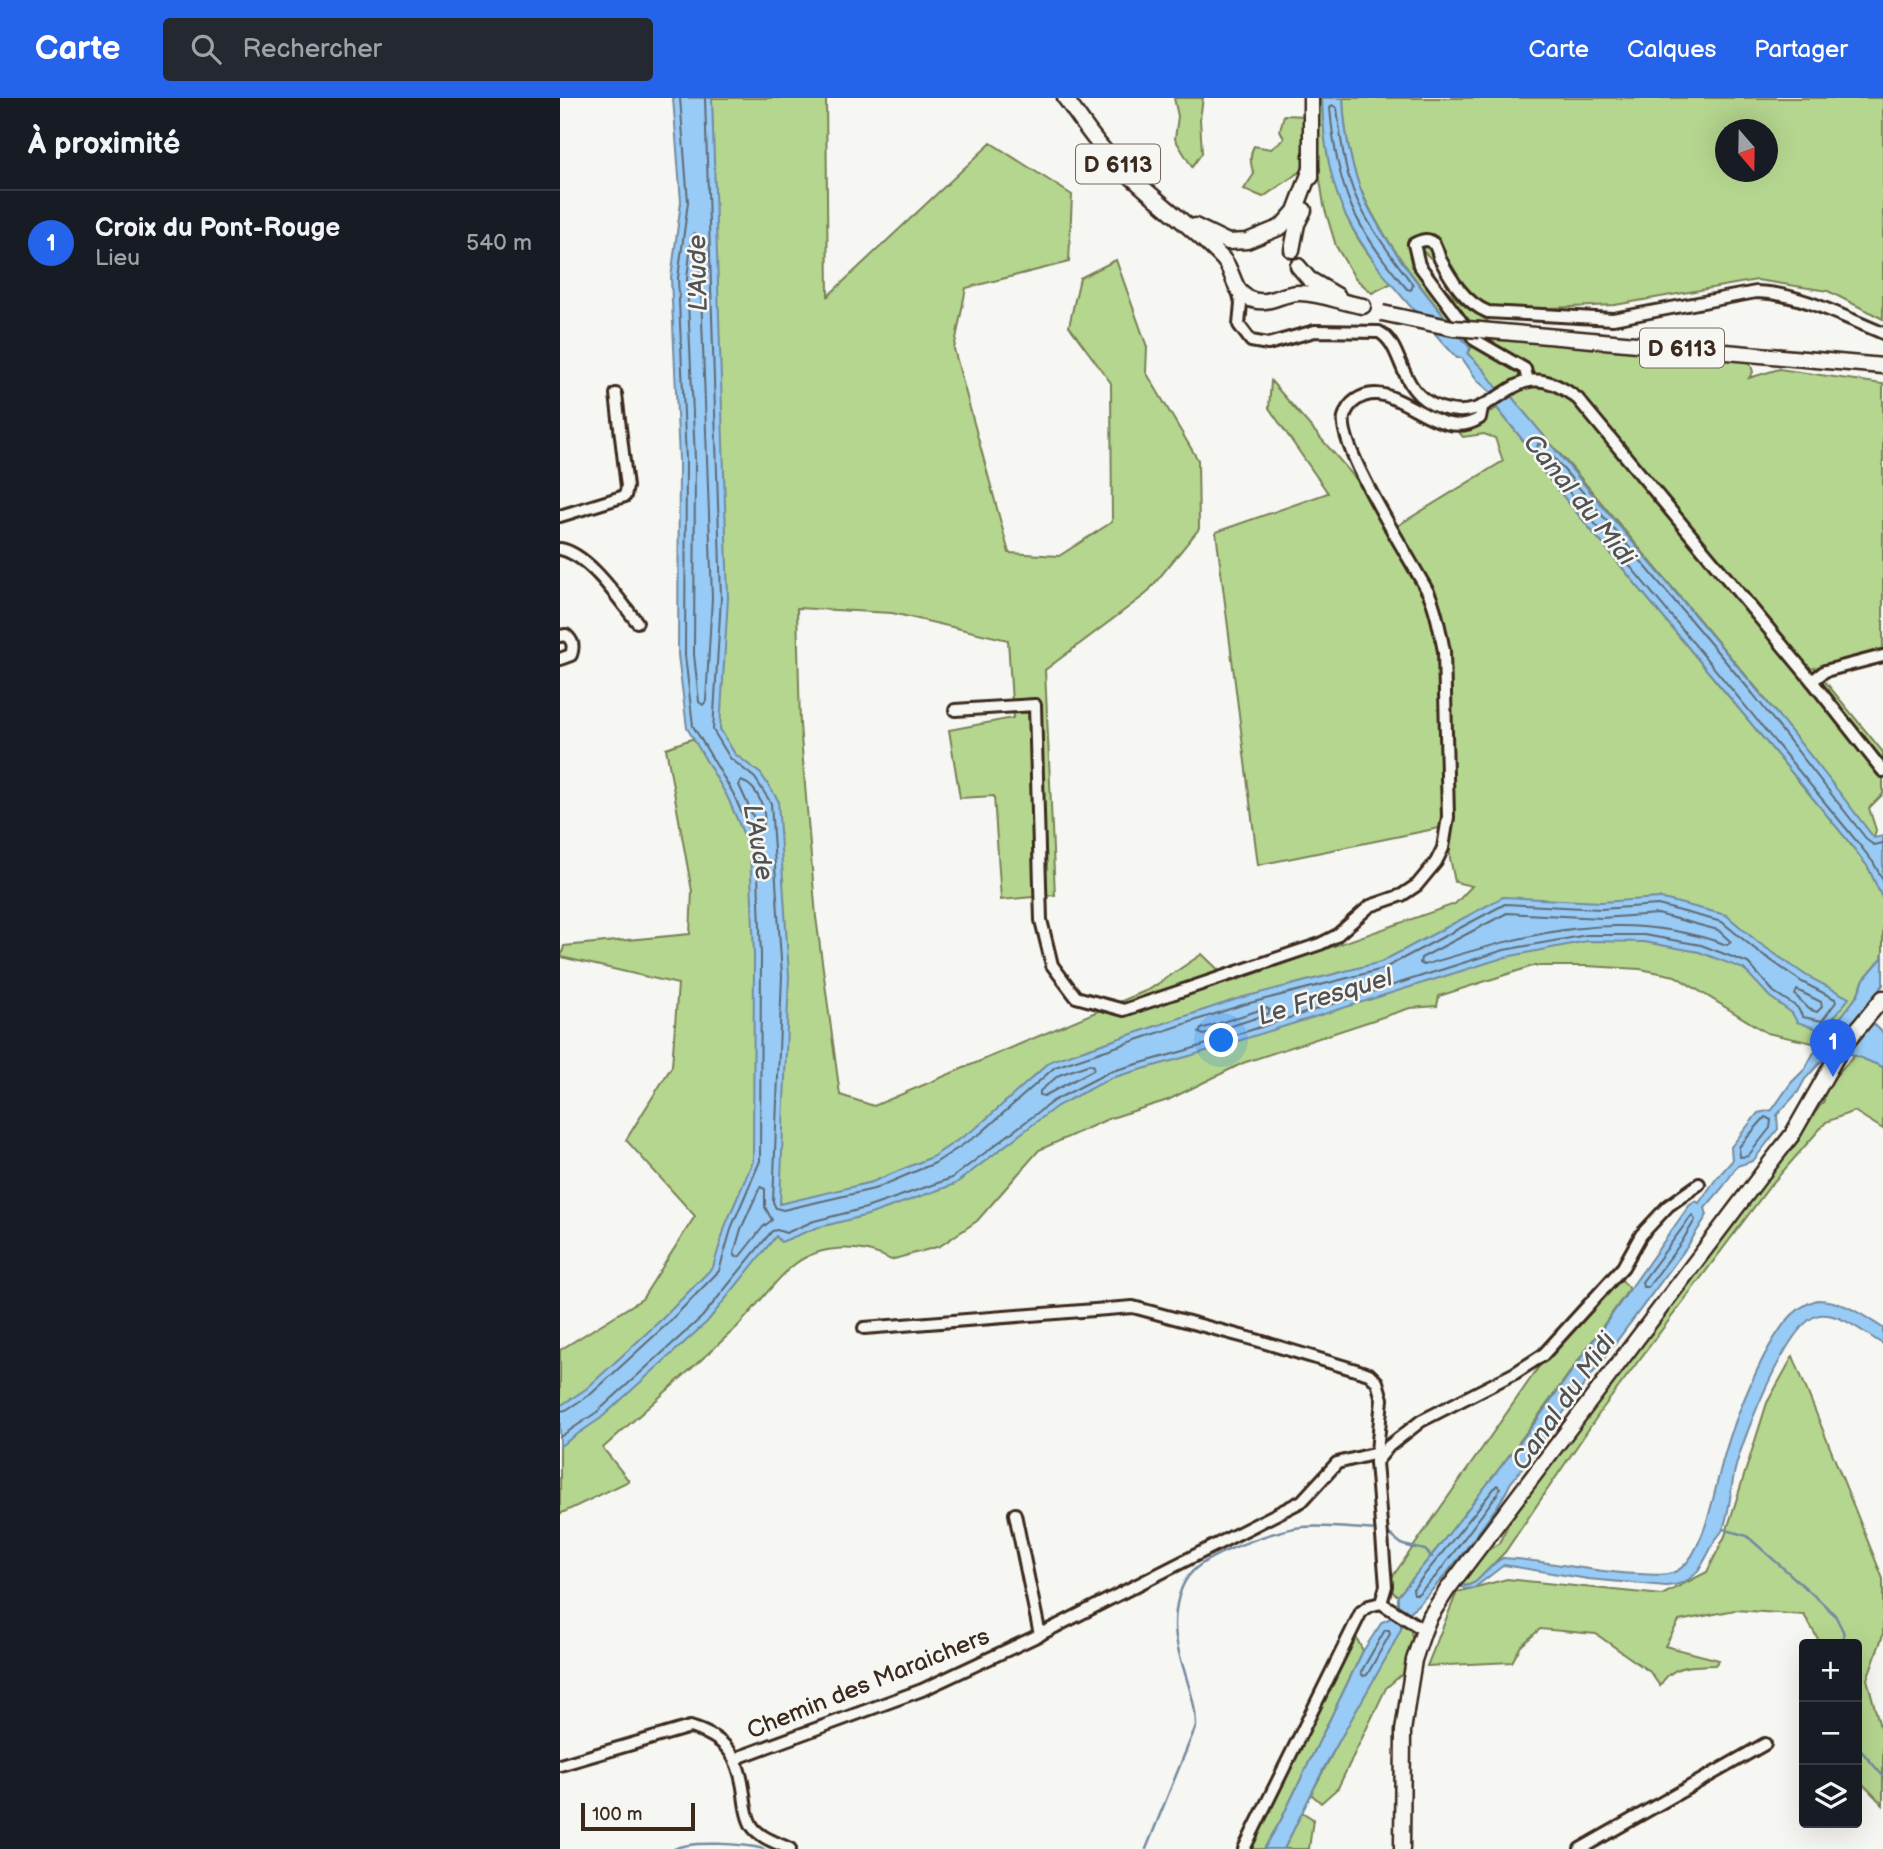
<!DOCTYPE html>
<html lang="fr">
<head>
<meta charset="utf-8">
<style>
	body { margin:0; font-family:"Balsamiq Sans",sans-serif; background:#242831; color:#f1f3f6 }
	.controls { position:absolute; right:21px; bottom:21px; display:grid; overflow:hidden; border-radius:7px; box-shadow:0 7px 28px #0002 }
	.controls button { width:63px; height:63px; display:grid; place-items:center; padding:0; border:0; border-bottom:2px solid #363941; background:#171b24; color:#f1f3f6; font:35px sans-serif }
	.compass { position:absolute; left:1155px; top:21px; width:63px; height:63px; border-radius:50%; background:#171b24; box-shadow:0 7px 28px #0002; rotate:160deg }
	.scale { position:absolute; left:21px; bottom:18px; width:114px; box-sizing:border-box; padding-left:7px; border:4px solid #3b2a1e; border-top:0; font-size:19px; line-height:24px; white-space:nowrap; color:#3b2a1e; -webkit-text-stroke:5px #f6f6f2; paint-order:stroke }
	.you { position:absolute; left:662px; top:943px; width:24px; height:24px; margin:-18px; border:5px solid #fff; border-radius:50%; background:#1a73e8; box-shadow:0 0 0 10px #1a73e833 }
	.badge { display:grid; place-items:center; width:46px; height:46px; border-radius:50%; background:#2563eb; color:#fff; font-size:23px; font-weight:700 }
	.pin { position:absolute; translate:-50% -58px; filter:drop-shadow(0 2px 4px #0008) }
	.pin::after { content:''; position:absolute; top:37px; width:24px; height:21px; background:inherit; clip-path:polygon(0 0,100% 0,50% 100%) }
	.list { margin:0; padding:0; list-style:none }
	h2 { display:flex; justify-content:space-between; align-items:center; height:91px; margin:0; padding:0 28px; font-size:30px }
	h2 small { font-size:23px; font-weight:400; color:#9ea1a6 }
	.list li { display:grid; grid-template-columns:46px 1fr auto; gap:21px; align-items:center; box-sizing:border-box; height:105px; padding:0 28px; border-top:2px solid #363941 }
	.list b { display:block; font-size:26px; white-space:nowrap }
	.list p { margin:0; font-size:23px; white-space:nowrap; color:#9ea1a6 }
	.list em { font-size:23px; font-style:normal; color:#9ea1a6 }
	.icon { flex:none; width:38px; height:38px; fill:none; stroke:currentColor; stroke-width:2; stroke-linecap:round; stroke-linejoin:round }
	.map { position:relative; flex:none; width:1323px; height:1751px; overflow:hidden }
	header { display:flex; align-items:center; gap:42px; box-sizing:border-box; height:98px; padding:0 35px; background:#2563eb; color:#fff }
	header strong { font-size:33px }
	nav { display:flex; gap:38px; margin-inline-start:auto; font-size:24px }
	.search { width:490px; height:63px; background:#242831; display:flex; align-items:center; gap:18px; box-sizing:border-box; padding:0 24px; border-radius:7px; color:#9ea1a6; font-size:26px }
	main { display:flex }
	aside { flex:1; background:#171b24 }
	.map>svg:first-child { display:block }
	.green { fill:#b5d68f; stroke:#788056; stroke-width:2; fill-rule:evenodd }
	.water { fill:#98cbf5; stroke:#738b9f; stroke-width:2 }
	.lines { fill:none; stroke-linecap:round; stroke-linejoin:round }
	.shore { stroke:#606a74; stroke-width:2 }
	.stream { stroke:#738b9f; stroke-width:2.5 }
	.minor-casing { stroke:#3b2a1e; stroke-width:16 }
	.major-casing { stroke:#3b2a1e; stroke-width:19 }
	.minor { stroke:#f6f6f2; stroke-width:10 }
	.major { stroke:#f6f6f2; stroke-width:14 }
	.major-bridge-casing { stroke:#3b2a1e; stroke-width:19; stroke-linecap:butt }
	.major-bridge { stroke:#f6f6f2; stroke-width:14 }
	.labels { text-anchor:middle; stroke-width:5; stroke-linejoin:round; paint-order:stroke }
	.shield { fill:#f6f6f2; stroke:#73675e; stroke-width:2 }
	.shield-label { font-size:23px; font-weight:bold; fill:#3b2a1e }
	.street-label { font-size:24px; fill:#3b2a1e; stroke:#f6f6f2 }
	.water-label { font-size:26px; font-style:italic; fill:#525254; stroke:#f6f6f2 }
</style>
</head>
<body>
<header>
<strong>Carte</strong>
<div class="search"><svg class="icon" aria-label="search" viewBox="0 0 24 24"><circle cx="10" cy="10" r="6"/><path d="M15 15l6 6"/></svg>Rechercher</div>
<nav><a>Carte</a><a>Calques</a><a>Partager</a></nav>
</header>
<main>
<aside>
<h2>À proximité<small></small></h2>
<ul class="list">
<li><span class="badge">1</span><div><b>Croix du Pont-Rouge</b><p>Lieu</p></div><em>540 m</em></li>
</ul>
</aside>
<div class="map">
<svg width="1323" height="1751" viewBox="0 0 1323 1751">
	<rect width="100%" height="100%" fill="#f6f6f2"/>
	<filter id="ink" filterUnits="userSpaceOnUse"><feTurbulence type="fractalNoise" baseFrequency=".0143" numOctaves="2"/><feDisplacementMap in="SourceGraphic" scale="14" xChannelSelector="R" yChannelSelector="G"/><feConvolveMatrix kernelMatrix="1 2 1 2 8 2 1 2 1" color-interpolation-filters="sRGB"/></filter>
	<g filter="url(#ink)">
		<g class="green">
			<path d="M152,0H266L268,198L431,45L512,97L509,164L406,190L394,251L449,455L499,458L552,424L551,285L509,228L520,180L556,162L587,249L586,274L638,362L639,431L586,496L485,572L495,797L441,802L434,698L400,700L389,632L453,620L448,542L332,515L237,510L240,627L256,819L280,997L314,1008L590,891L642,856L671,884L895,806L912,788L895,784L890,760L889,728L698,767L656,434L768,395L709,310L711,283L837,428L943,363L935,340L924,336L903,339L897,332L899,326H911L937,310L970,351L984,375L1285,739L1308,769L1320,792L1323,802V855L1322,860L1304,881L1297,898L1262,947L1207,935L1115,878L1080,871L1026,868H973L879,898L877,908L850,910L683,965L608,1002L548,1021L479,1052L417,1123L380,1148L331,1162C304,1146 261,1146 235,1166C216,1180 195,1211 177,1229C133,1270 87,1310 43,1350L69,1383L0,1416V1252L82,1201L135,1118L66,1042L112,968L118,886L1,859L4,848L130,836L132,793L106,650L160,631Z"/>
			<path d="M614,0H643L640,21L642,55L632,69L615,41L618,18Z"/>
			<path d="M751,0H762C763,52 775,108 805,151C813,163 823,174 832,185L812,195L795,180L776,148L764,108L758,68L751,54Z"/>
			<path d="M783,0H1323V221L1268,193L1197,182L1055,207L947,212L924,209L854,145L860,167L903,207L932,226L888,223C858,185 825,144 805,101C791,72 784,32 783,0ZM1166,32H1208V74H1166Z"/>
			<path d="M724,17L746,18L744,71L703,99L684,91L694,76C690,66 689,57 694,48L711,51L724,41L720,32Z"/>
			<path d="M920,232L1175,255L1190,264L1193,274L1189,280L1219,271L1323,286V550L1254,570L1323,654V696L1309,710L1316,732L1314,740L1198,592L1013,371L965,316L941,296L908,256Z"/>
			<path d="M1295,957L1323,969V1031L1294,1013L1266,1024L1210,1088L1043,1310L945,1454L915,1485L905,1488L901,1484L922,1456L939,1445L955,1413L1264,1003L1265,989Z"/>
			<path d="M1062,1182L1069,1191C995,1296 921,1400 838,1498L826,1488L978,1270L1005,1234L1051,1183Z"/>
			<path d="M1233,1258L1323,1481V1537L1307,1581L1323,1640V1707L1297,1680V1546H1261L1244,1517L1175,1512L1119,1523L1105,1548L1159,1562L1155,1567C1133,1568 1111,1566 1100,1588L1090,1574L1036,1536L980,1531L961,1548L952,1564L867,1568L897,1494L947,1481L1102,1497L1147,1474L1165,1438L1207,1305Z"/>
			<path d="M849,1524L853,1544L854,1574L840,1578L826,1590L778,1690L761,1705L751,1696L805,1594L830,1553L842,1526Z"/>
			<path d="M796,1539L803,1553L721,1722L704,1751H684L787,1544Z"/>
			<path d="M742,1714L753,1721L749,1751H724Z"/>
		</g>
		<g class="water">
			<path d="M113,0H152L168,500L160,631L175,656L201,676L218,702L229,878L220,1106L312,1084L372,1059L416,1030L491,963L680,900L821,864L943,799L1041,804L1099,800L1166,817L1199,845L1247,878L1289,900L1263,933L1237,924L1232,915L1210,899L1184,871L1139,854L1084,844L1027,843L946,859L633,957L551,980L497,1008L395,1086L308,1117L256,1130L221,1144L216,1138L147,1224L41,1320L0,1348V1308L26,1291L102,1221L153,1169L166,1126L193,1063L194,857L190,751L167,698L127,630L118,557L119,362L111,180L121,104Z"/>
			<path d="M762,0H783C784,32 791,70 804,100C828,152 874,206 910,250L908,256L924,272L944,299H952C1071,447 1200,587 1314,740L1323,738V802L1308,769L1285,739L984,375L970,351L937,310V305L929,293L918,283L902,260H897C857,216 811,169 785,116C769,81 763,37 762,0Z"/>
			<path d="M1323,855V887L1284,936L1277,941L1261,964L1245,981L1238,994L1217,1017L1218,1031L1193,1063L1177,1068L1163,1089L1145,1110L1147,1117L1127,1149L950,1386C942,1404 929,1420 917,1436C894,1467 871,1497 841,1522V1531L830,1553L765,1668L724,1751H704L721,1722L803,1553L822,1524L835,1518L838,1510V1498L876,1452L977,1322L1129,1108L1135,1103L1139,1105L1156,1081L1172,1063L1171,1049L1174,1045L1198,1015L1212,1012L1231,985L1245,971L1253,956L1272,935L1274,928L1297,898L1304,881L1322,860Z"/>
			<path d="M1309,921L1323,935V969L1286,954Z"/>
			<path d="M1257,1202C1283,1202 1302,1217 1323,1230V1246C1305,1236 1282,1215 1260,1217C1229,1220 1184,1338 1176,1368C1170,1388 1171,1411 1163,1431C1161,1436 1156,1440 1154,1444C1142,1467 1136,1487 1106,1488L1028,1481L944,1467L914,1490L905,1491L899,1487L901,1484L905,1488C921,1486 928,1466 943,1460C989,1462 1034,1475 1080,1476C1091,1477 1102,1478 1112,1475C1124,1471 1132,1459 1137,1448C1150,1422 1155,1390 1163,1362C1173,1326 1187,1292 1204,1258C1216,1236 1231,1209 1257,1202Z"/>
		</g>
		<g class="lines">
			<g class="shore">
				<path d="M772,7L777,10C780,33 782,57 789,80C800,119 829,154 853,187L851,192L847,191C794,129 777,92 770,10Z"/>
				<path d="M135,135L139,138L152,500L146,603L143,607L139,604L134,556L135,361L127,181L132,138Z"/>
				<path d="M181,683C198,688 209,715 202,731L198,729L179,687Z"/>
				<path d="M1323,745L1314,747L1308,743L1193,596L983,347L978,346L977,351L990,371L1290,735L1313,764L1323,782"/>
				<path d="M947,815L1041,820L1098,816L1158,832L1171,844L1167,847C1059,808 968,836 864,867L860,865L861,860Z"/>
				<path d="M1237,892L1261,904L1262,909L1257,914L1249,911L1235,897Z"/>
				<path d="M706,910L710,912L708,916L644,937L639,935L641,931Z"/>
				<path d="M530,966L534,968L533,972L484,998L480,997V993L499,977Z"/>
				<path d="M1205,1019L1211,1022L1210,1030L1188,1058L1180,1059L1179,1049Z"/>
				<path d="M200,1089L205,1091V1109L212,1122L203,1129L180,1158L176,1159L174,1155L181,1131Z"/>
				<path d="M1132,1117L1135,1122L1121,1145L1088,1189H1083L1082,1184Z"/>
				<path d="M0,1313L6,1312L31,1296L107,1226L159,1173L172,1128L200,1063L201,857L197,750L173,695L133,628L125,557L126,362L118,180L128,104L120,0"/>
				<path d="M0,1339L37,1314L142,1219L212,1133L217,1132L226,1135L254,1123L306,1110L392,1080L493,1003L549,974L631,951L944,852L1027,837H1084L1141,847L1188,865L1214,894L1237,909L1243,919L1262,923L1276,904L1275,901L1242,884L1195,851L1162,824L1098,807L1041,811L945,806L823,871L682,907L495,969L421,1035L375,1065L314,1091L223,1112L216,1110L213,1104L222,878L211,705L195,680L170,660L153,632L161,500L145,0"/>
				<path d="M937,1387L940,1390L938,1395L876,1478L858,1496H854L853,1491Z"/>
				<path d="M825,1532H829L830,1536L807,1577L803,1578L801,1574Z"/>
			</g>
			<g class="stream">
				<path d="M1163,1431L1187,1438L1257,1500L1275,1517L1283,1533L1285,1546"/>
				<path d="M824,1432L843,1447L865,1452L872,1459"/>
				<path d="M1297,1648L1323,1678"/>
				<path d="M114,1751C131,1742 185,1746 204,1751"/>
				<path d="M586,1751L636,1628C636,1594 616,1562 615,1528C615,1510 619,1486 633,1473C650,1455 717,1432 742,1429C767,1427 793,1431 818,1432"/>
			</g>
			<g class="minor-casing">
				<g id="minor">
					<path d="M678,192L681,205L679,227L691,243L708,246L755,233L819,234C846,249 836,295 881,310C943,330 950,247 1018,301L1252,583L1323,673"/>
					<path d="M968,283L965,271L915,242L859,167L854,146C860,143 868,139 874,146C877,150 878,156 880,161C891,181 905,205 928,214L1053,221L1196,194C1240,195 1283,219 1323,235"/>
					<path d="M0,418L65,398L67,389L56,296"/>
					<path d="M0,451C29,456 59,502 77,524"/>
					<path d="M0,538L6,537C13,543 14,548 11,557L0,561"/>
					<path d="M1252,583L1265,573L1323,558"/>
					<path d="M395,612L475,607L481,822L492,867L516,899L564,912L760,846L776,838L810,808L842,797L857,787L876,764L883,750L888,719L884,553C880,534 877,513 869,496C852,463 778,350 784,319C786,312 790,306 796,302C835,275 876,349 920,320L922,310"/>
					<path d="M304,1230L573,1209L696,1242L809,1276L817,1284L822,1301L816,1364"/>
					<path d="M455,1416L480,1537"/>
					<path d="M821,1505L826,1488L816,1364L829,1348L861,1323L955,1275L983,1257L1063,1169L1081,1137L1108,1108L1139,1086"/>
					<path d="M176,1663L182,1658L362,1592L477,1538L742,1403L777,1365L817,1355"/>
					<path d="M0,1667L130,1629C167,1640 179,1658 184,1696C185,1706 187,1720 192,1728C200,1740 218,1745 230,1751"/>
					<path d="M684,1751L801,1514L809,1508L821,1505L864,1532"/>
					<path d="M1020,1751L1205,1646"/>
				</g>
			</g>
			<g class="major-casing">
				<g id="major">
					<path d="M505,0C518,17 529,36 544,52C580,92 626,122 663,161C674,173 672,192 688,200C708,210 721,194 740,195C761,195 782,205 803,208"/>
					<path d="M751,79V0"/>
					<path d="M635,128L668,144L687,143L721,129L735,113L751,71"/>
					<path d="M732,152L737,126L744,112"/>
					<path d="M738,168L749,181L778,198"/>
					<path d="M920,232L1323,268"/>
					<path d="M842,1751L843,1633L849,1593L854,1562L863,1535L869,1520L887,1492L1217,1056L1232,1037L1281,951L1323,900"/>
				</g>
			</g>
			<use href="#minor" class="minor"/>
			<use href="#major" class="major"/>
			<g class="major-bridge-casing">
				<path id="major-bridge" d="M822,215L893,230L920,232"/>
			</g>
			<use href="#major-bridge" class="major-bridge"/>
		</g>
	</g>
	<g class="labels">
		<g class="shield">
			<rect x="516" y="46.5" width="84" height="39" rx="5"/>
			<rect x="1080" y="230.5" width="84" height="39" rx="5"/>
		</g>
		<g class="shield-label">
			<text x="558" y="74">D 6113</text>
			<text x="1122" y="258">D 6113</text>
		</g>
		<g class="street-label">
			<text transform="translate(308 1585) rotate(-22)" y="8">Chemin des Maraichers</text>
		</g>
		<g class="water-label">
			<text transform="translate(137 175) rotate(-91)" y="9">L'Aude</text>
			<text transform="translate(1020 401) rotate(51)" y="9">Canal du Midi</text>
			<text transform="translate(199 744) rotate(80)" y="9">L'Aude</text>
			<text transform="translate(765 898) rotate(-17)" y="9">Le Fresquel</text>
			<text transform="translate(1003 1303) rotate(-55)" y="9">Canal du Midi</text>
		</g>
	</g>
</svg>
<div class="controls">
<button>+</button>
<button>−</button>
<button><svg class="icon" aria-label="layers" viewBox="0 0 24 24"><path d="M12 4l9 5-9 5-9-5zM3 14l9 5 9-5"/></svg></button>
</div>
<svg class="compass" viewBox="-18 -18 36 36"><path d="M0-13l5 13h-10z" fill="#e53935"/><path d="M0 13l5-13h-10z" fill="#9ea1a6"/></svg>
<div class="scale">100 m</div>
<div class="you"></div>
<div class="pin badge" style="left:1273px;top:979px">1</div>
</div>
</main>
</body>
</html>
